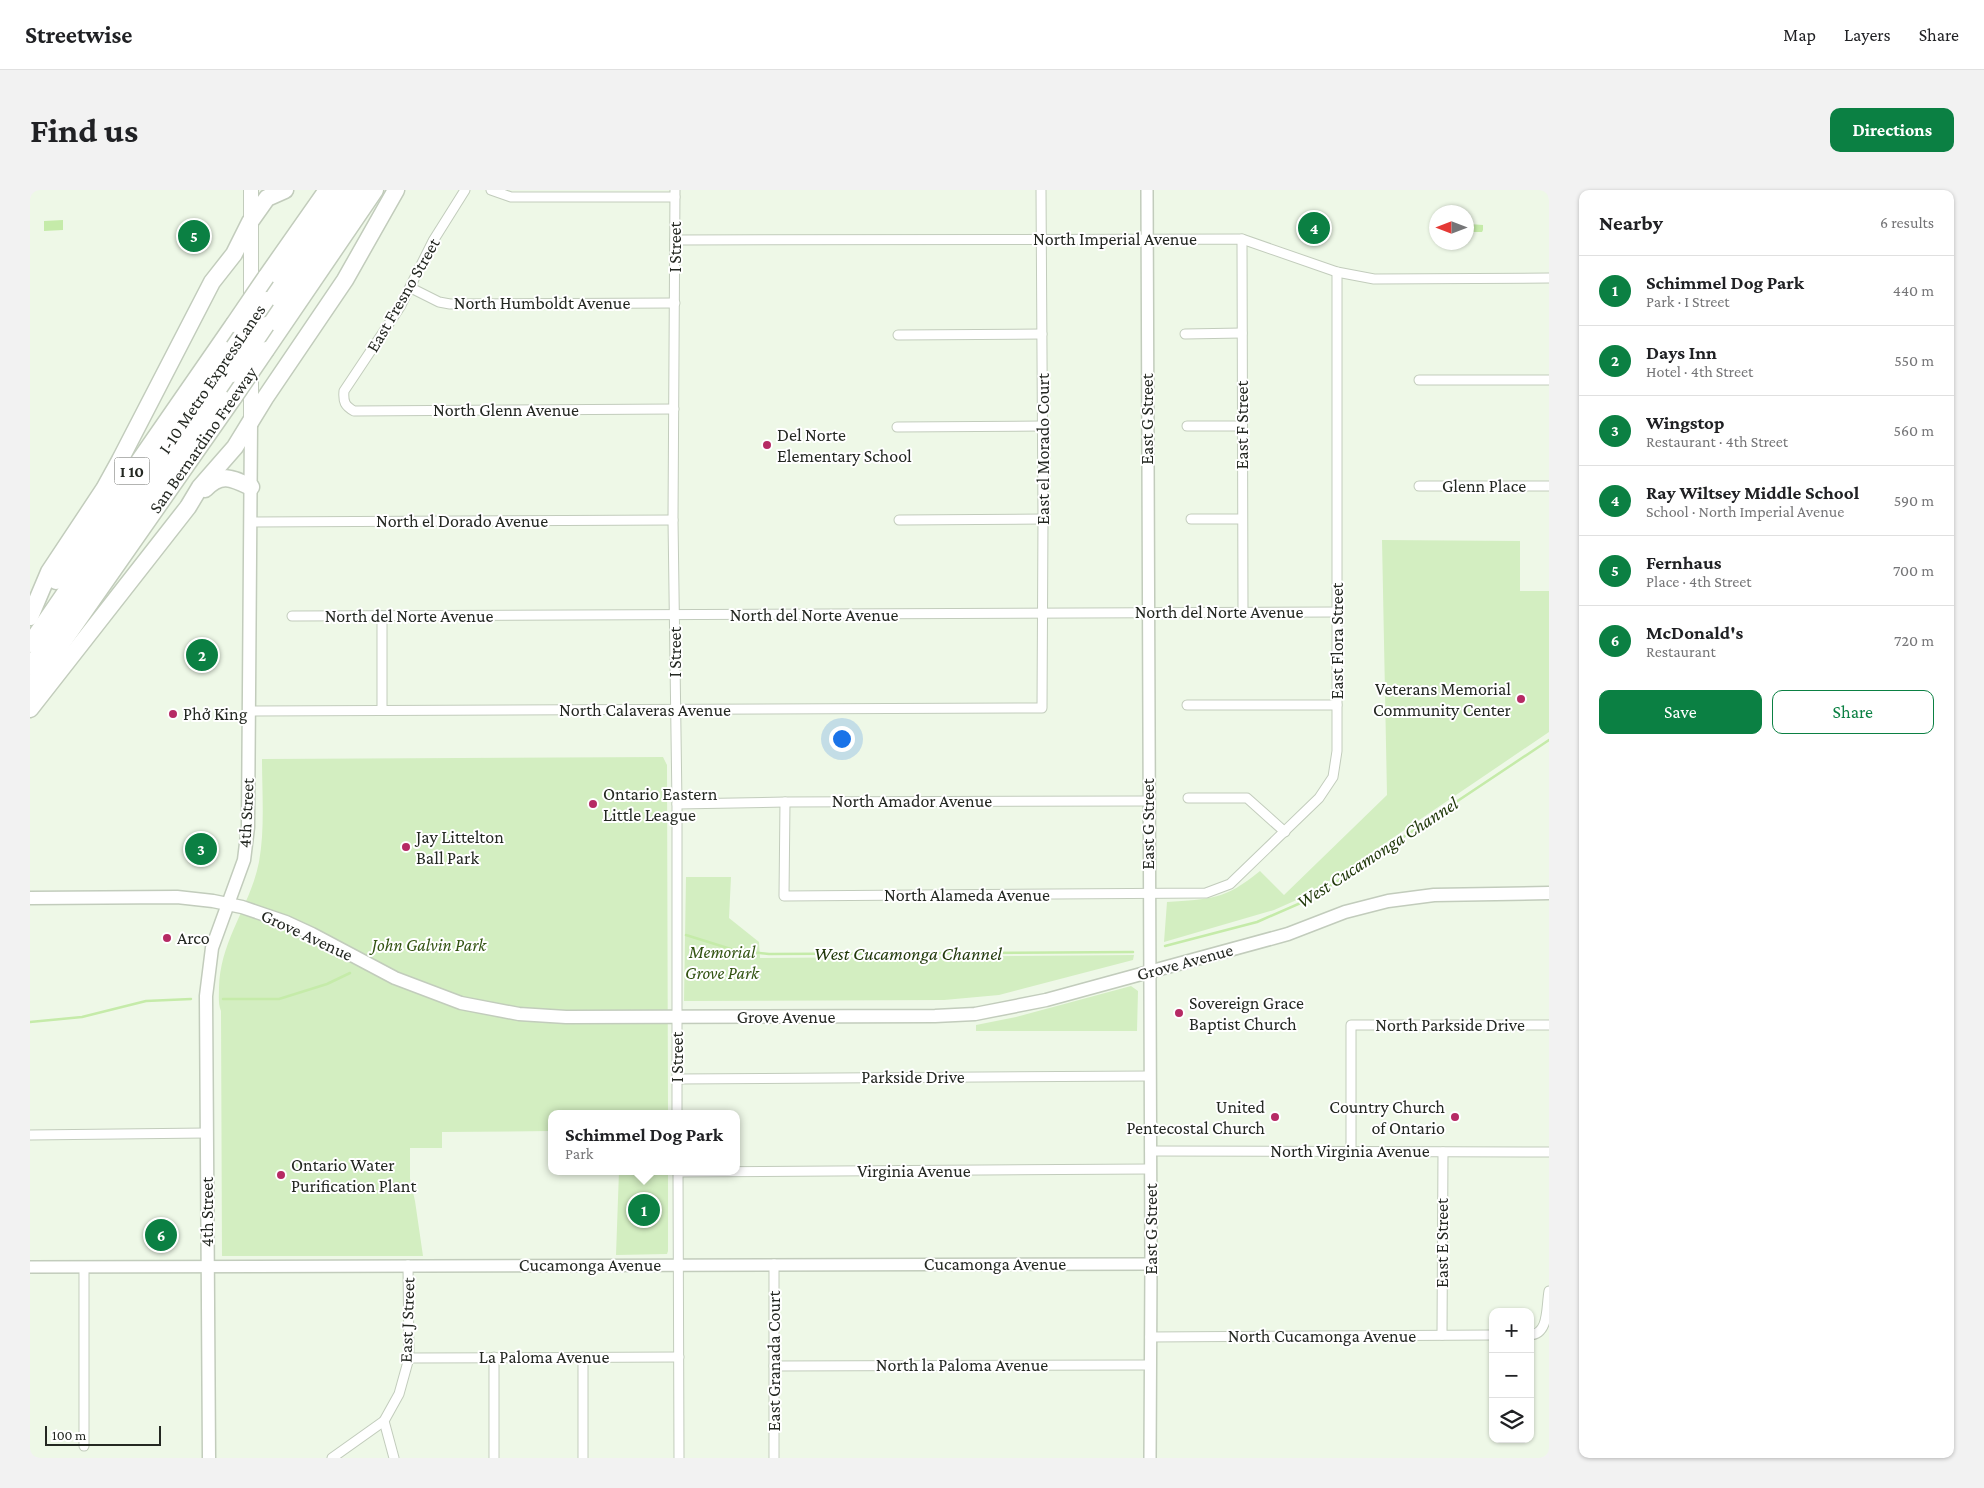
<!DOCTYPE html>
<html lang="en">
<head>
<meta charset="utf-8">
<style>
	body { margin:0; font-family:"Crimson Pro",serif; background:#f2f2f2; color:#202124 }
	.controls { position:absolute; right:15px; bottom:15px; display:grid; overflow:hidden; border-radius:10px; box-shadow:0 1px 4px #0004 }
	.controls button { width:45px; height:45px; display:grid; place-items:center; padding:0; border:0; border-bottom:1px solid #e0e0e0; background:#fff; color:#202124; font:25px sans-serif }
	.compass { position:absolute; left:1399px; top:15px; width:45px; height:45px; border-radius:50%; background:#fff; box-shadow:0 1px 4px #0004; rotate:270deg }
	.scale { position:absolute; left:15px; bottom:12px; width:116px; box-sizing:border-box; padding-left:5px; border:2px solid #242822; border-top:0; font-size:14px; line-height:18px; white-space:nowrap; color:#242822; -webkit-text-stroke:4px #fff; paint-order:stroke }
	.you { position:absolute; left:811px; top:548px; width:18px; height:18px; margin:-12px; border:4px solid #fff; border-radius:50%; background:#1a73e8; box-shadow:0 0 0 8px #1a73e833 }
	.badge { display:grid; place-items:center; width:32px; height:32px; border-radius:50%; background:#0b8043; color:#fff; font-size:16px; font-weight:700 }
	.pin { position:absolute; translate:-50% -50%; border:2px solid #fff; box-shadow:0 1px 5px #0006 }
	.popup { position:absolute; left:518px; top:920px; width:192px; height:65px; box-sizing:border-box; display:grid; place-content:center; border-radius:10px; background:#fff; filter:drop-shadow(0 1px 4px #0005); font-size:16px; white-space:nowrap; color:#757577 }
	.popup b { font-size:19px; color:#202124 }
	.popup::after { content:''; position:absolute; left:50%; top:100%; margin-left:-10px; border:10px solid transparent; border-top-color:#fff }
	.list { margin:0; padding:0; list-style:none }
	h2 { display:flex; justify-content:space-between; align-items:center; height:65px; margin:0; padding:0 20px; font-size:21px }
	h2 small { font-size:16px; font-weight:400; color:#757577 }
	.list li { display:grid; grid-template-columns:32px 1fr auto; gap:15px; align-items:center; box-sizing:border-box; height:70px; padding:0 20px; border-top:1px solid #e0e0e0 }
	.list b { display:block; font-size:19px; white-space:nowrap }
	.list p { margin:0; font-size:16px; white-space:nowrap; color:#757577 }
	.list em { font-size:16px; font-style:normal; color:#757577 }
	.actions { display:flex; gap:10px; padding:15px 20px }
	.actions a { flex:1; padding:11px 0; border:1px solid #0b8043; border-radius:10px; text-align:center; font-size:18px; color:#0b8043 }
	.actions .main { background:#0b8043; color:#fff }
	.icon { flex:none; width:28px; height:28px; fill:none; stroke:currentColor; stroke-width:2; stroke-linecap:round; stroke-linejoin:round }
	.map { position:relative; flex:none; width:1519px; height:1268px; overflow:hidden; border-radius:10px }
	header { display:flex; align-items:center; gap:30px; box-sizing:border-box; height:70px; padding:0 25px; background:#fff; border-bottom:1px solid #e0e0e0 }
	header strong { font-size:24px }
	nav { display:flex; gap:28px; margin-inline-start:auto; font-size:18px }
	.intro { display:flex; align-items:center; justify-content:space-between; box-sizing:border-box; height:120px; padding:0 30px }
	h1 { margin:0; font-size:35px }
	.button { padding:12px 22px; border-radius:10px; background:#0b8043; color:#fff; font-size:18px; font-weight:700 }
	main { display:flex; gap:30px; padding:0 30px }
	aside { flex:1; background:#fff; border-radius:10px; box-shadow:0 1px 4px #0004 }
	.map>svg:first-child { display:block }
	.green { fill:#d3eec1 }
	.water { fill:#c5eba9 }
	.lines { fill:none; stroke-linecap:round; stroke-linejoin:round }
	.stream { stroke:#c5eba9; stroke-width:2.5 }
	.minor-casing { stroke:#c2ccbc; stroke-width:11 }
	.tertiary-casing { stroke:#c2ccbc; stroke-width:14 }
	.secondary-casing { stroke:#c2ccbc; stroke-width:15 }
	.primary-casing { stroke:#c2ccbc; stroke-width:16 }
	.motorway-casing { stroke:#c2ccbc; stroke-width:19 }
	.minor { stroke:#fff; stroke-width:9 }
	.tertiary { stroke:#fff; stroke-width:11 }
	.secondary { stroke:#fff; stroke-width:12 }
	.primary { stroke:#fff; stroke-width:14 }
	.motorway { stroke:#fff; stroke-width:16 }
	.motorway-bridge-casing { stroke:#c2ccbc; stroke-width:19; stroke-linecap:butt }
	.motorway-bridge { stroke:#fff; stroke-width:16 }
	.poi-dot { fill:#b62a64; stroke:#fff; stroke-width:2 }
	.labels { text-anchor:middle; stroke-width:4; stroke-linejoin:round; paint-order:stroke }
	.shield { fill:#fff; stroke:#666864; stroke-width:1 }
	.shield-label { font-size:16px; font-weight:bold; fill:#242822 }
	.street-label { font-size:18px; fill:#242822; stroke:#fff }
	.poi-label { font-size:18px; fill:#242822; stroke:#fff; text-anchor:start }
	.park-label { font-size:18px; font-style:italic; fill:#325311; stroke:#fff }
	.water-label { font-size:19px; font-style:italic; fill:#1f3708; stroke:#fff }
</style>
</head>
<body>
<header>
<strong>Streetwise</strong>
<nav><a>Map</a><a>Layers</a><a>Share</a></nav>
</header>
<div class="intro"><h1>Find us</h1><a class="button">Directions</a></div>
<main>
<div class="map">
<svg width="1519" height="1268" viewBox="0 0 1519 1268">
	<rect width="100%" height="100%" fill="#eef8e7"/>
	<g class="green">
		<path d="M1352,350L1490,351V401H1519V542L1280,704L1244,720L1134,752L1137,712C1180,709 1195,710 1230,681L1254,705L1357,605Z"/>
		<path d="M633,567L637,575L638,924H522L521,941L412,942V958H380V989L385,1011L393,1066H192L191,821C188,814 189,806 189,798C190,750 220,717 229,672C235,639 232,603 232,569Z"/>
		<path d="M656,687H701L699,728L729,752L730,768L1104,765L1103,770L969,805L914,810L654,811Z"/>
		<path d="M1101,796L1108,801L1107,841H946V835L986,827Z"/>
		<path d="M589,981H638V1061L637,1064L586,1065Z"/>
	</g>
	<g class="water">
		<path d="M33,30V40L14,41V31Z"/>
		<path d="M1439,34L1453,35V40L1452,42H1441L1438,40Z"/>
	</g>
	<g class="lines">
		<g class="stream">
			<path d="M656,745L704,760L739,764L1103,762"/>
			<path d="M1135,756L1227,732L1282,708L1519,550"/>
			<path d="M193,809H249L297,794L320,783"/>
			<path d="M0,832L52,827L116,811L161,809"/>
		</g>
		<g class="minor-casing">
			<g id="minor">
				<path d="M435,0L403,51L370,117L314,201C313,212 315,216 324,221L644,219"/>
				<path d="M461,0L481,7H645"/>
				<path d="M645,0L643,330L647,614V924"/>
				<path d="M1212,49L1213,421"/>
				<path d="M645,50L1212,49L1307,82L1344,89L1519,88"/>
				<path d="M381,98L409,112L420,114L645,113"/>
				<path d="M1155,144L1212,143"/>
				<path d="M868,145L1012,144"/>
				<path d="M1389,190H1519"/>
				<path d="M1157,236H1212"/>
				<path d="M867,237L1013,236"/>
				<path d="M1389,296H1519"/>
				<path d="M1161,329H1212"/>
				<path d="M869,330L1013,329"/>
				<path d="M220,332L643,330"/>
				<path d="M262,426L1307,422"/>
				<path d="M1157,515H1307"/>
				<path d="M352,520V426"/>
				<path d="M219,521L1012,518L1013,329L1011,0"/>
				<path d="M1158,608H1217L1255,642"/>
				<path d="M755,612L754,706L1176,703L1200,694L1289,608L1303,587L1307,561V82"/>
				<path d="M647,614L755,612L1118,611"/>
				<path d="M647,889L1120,886"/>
				<path d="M0,945L176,943"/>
				<path d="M1120,961L1519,962"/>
				<path d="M1321,961V835H1519"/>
				<path d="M648,981L649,1268"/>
				<path d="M648,982L1120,979"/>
				<path d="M744,1074V1268"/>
				<path d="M1412,1145L1413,962"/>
				<path d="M1500,1145C1519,1144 1516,1118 1519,1101"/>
				<path d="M1120,1147L1463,1145"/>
				<path d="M464,1167V1268"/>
				<path d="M553,1167V1268"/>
				<path d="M379,1168L649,1167"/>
				<path d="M744,1176L1119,1175"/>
				<path d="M54,1256V1077"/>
				<path d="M302,1268L354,1231"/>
				<path d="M364,1268L354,1231L369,1204L379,1168L378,1075"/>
			</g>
		</g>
		<g class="tertiary-casing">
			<g id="tertiary">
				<path d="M1117,0L1121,1074L1120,1268"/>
				<path d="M0,1077L1121,1074"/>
			</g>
		</g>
		<g class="secondary-casing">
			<g id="secondary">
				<path d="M0,708L147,707L183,711L212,717L256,732L282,744L365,788L431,813L489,824L536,827L905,826L945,824L1016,810L1258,744L1315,722L1358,711L1404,705L1519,703"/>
				<path d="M179,1268L176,806L182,758L214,670L218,637L221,232"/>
			</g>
		</g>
		<g class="primary-casing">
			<g id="primary">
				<path d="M221,0V114"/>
				<path d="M221,178V232"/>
			</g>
		</g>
		<g class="motorway-casing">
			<g id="motorway">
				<path d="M236,87L297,0"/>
				<path d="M236,110L313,0"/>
				<path d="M236,135L329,0"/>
				<path d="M236,160L345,0"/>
				<path d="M175,299C191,282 202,288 221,297"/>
				<path d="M26,391L204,134"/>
				<path d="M0,427L19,382L74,299L90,270L182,92L204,64L220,32L237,8L255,0"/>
				<path d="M0,454L204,157"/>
				<path d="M0,477L203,184"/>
				<path d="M0,499L204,207"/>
				<path d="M0,519L158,317L170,297L205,257L235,208L315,90L366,0"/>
			</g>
		</g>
		<use href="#minor" class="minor"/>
		<use href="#tertiary" class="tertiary"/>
		<use href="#secondary" class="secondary"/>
		<use href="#primary" class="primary"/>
		<use href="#motorway" class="motorway"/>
		<g class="motorway-bridge-casing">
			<g id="motorway-bridge">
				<path d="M204,134L236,87"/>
				<path d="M204,157L236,110"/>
				<path d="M203,184L236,135"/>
				<path d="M204,207L236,160"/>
			</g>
		</g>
		<use href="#motorway-bridge" class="motorway-bridge"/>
	</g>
	<g class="poi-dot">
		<circle cx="737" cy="255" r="5"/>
		<circle cx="1491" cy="509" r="5"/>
		<circle cx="143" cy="524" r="5"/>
		<circle cx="563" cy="614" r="5"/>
		<circle cx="376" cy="657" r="5"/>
		<circle cx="137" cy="748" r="5"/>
		<circle cx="1149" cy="823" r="5"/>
		<circle cx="1245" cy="927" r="5"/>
		<circle cx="1425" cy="927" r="5"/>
		<circle cx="251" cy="985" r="5"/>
	</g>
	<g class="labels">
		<rect class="shield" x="84.5" y="267.5" width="35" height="27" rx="4"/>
		<g class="shield-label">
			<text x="102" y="287">I 10</text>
		</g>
		<g class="street-label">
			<text x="1085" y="55">North Imperial Avenue</text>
			<text transform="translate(645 57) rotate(-90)" y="6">I Street</text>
			<text transform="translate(373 105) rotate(-60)" y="6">East Fresno Street</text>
			<text x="512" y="119">North Humboldt Avenue</text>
			<text transform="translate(182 189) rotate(-56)" y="6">I-10 Metro ExpressLanes</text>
			<text x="476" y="226">North Glenn Avenue</text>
			<text transform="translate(1117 229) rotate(-90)" y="6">East G Street</text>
			<text transform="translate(1212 235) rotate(-90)" y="6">East F Street</text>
			<text transform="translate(173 250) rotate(-55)" y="6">San Bernardino Freeway</text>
			<text transform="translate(1013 259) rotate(-90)" y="6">East el Morado Court</text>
			<text x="1454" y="302">Glenn Place</text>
			<text x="432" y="337">North el Dorado Avenue</text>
			<text x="1189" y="428">North del Norte Avenue</text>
			<text x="784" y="431">North del Norte Avenue</text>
			<text x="379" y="432">North del Norte Avenue</text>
			<text transform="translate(1307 451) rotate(-90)" y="6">East Flora Street</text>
			<text transform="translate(645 462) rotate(-90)" y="6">I Street</text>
			<text x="615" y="526">North Calaveras Avenue</text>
			<text x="882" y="617">North Amador Avenue</text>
			<text transform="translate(216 623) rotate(-87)" y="6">4th Street</text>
			<text transform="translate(1118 634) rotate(-90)" y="6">East G Street</text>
			<text x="937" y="711">North Alameda Avenue</text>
			<text transform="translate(277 745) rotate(25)" y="6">Grove Avenue</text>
			<text transform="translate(1155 772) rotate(-15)" y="6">Grove Avenue</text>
			<text x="756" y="833">Grove Avenue</text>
			<text x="1420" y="841">North Parkside Drive</text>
			<text transform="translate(647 867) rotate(-90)" y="6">I Street</text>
			<text x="883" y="893">Parkside Drive</text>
			<text x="1320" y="967">North Virginia Avenue</text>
			<text x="884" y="987">Virginia Avenue</text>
			<text transform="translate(177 1022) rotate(-90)" y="6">4th Street</text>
			<text transform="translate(1121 1039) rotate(-90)" y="6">East G Street</text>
			<text transform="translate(1412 1053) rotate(-90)" y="6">East E Street</text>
			<text x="965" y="1080">Cucamonga Avenue</text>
			<text x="560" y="1081">Cucamonga Avenue</text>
			<text transform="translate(377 1130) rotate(-88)" y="6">East J Street</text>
			<text x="1292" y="1152">North Cucamonga Avenue</text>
			<text x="514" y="1173">La Paloma Avenue</text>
			<text transform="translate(744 1171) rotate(-90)" y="6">East Granada Court</text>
			<text x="932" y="1181">North la Paloma Avenue</text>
		</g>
		<g class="poi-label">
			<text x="747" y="251">Del Norte<tspan x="747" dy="21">Elementary School</tspan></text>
			<text x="1481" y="505" text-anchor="end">Veterans Memorial<tspan x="1481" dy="21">Community Center</tspan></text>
			<text x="153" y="530">Phở King</text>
			<text x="573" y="610">Ontario Eastern<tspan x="573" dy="21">Little League</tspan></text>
			<text x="386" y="653">Jay Littelton<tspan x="386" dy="21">Ball Park</tspan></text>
			<text x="147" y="754">Arco</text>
			<text x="1159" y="819">Sovereign Grace<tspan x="1159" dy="21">Baptist Church</tspan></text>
			<text x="1235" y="923" text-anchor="end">United<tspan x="1235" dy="21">Pentecostal Church</tspan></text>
			<text x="1415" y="923" text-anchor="end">Country Church<tspan x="1415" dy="21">of Ontario</tspan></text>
			<text x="261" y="981">Ontario Water<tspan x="261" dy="21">Purification Plant</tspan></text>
		</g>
		<g class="park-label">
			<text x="399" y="761">John Galvin Park</text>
			<text x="692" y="768">Memorial<tspan x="692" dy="21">Grove Park</tspan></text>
		</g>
		<g class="water-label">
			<text transform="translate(1347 662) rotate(-33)" y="7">West Cucamonga Channel</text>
			<text x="878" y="770">West Cucamonga Channel</text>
		</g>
	</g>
</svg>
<div class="controls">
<button>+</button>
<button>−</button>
<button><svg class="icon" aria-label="layers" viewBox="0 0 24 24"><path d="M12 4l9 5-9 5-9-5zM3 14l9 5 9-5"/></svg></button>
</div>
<svg class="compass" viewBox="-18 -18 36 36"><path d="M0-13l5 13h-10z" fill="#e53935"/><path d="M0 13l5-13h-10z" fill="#757577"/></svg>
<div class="scale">100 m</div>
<div class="you"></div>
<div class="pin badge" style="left:614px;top:1020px">1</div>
<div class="popup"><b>Schimmel Dog Park</b>Park</div>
<div class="pin badge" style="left:172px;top:465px">2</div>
<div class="pin badge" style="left:171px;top:659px">3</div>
<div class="pin badge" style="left:1284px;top:38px">4</div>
<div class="pin badge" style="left:164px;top:46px">5</div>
<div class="pin badge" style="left:131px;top:1045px">6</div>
</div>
<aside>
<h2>Nearby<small>6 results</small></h2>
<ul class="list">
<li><span class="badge">1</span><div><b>Schimmel Dog Park</b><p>Park · I Street</p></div><em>440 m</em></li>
<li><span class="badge">2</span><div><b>Days Inn</b><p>Hotel · 4th Street</p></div><em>550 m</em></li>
<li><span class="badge">3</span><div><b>Wingstop</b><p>Restaurant · 4th Street</p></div><em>560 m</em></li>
<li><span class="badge">4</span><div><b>Ray Wiltsey Middle School</b><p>School · North Imperial Avenue</p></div><em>590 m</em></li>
<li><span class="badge">5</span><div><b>Fernhaus</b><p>Place · 4th Street</p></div><em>700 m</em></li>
<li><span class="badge">6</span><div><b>McDonald's</b><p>Restaurant</p></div><em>720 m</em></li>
</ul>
<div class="actions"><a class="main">Save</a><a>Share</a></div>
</aside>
</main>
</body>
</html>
